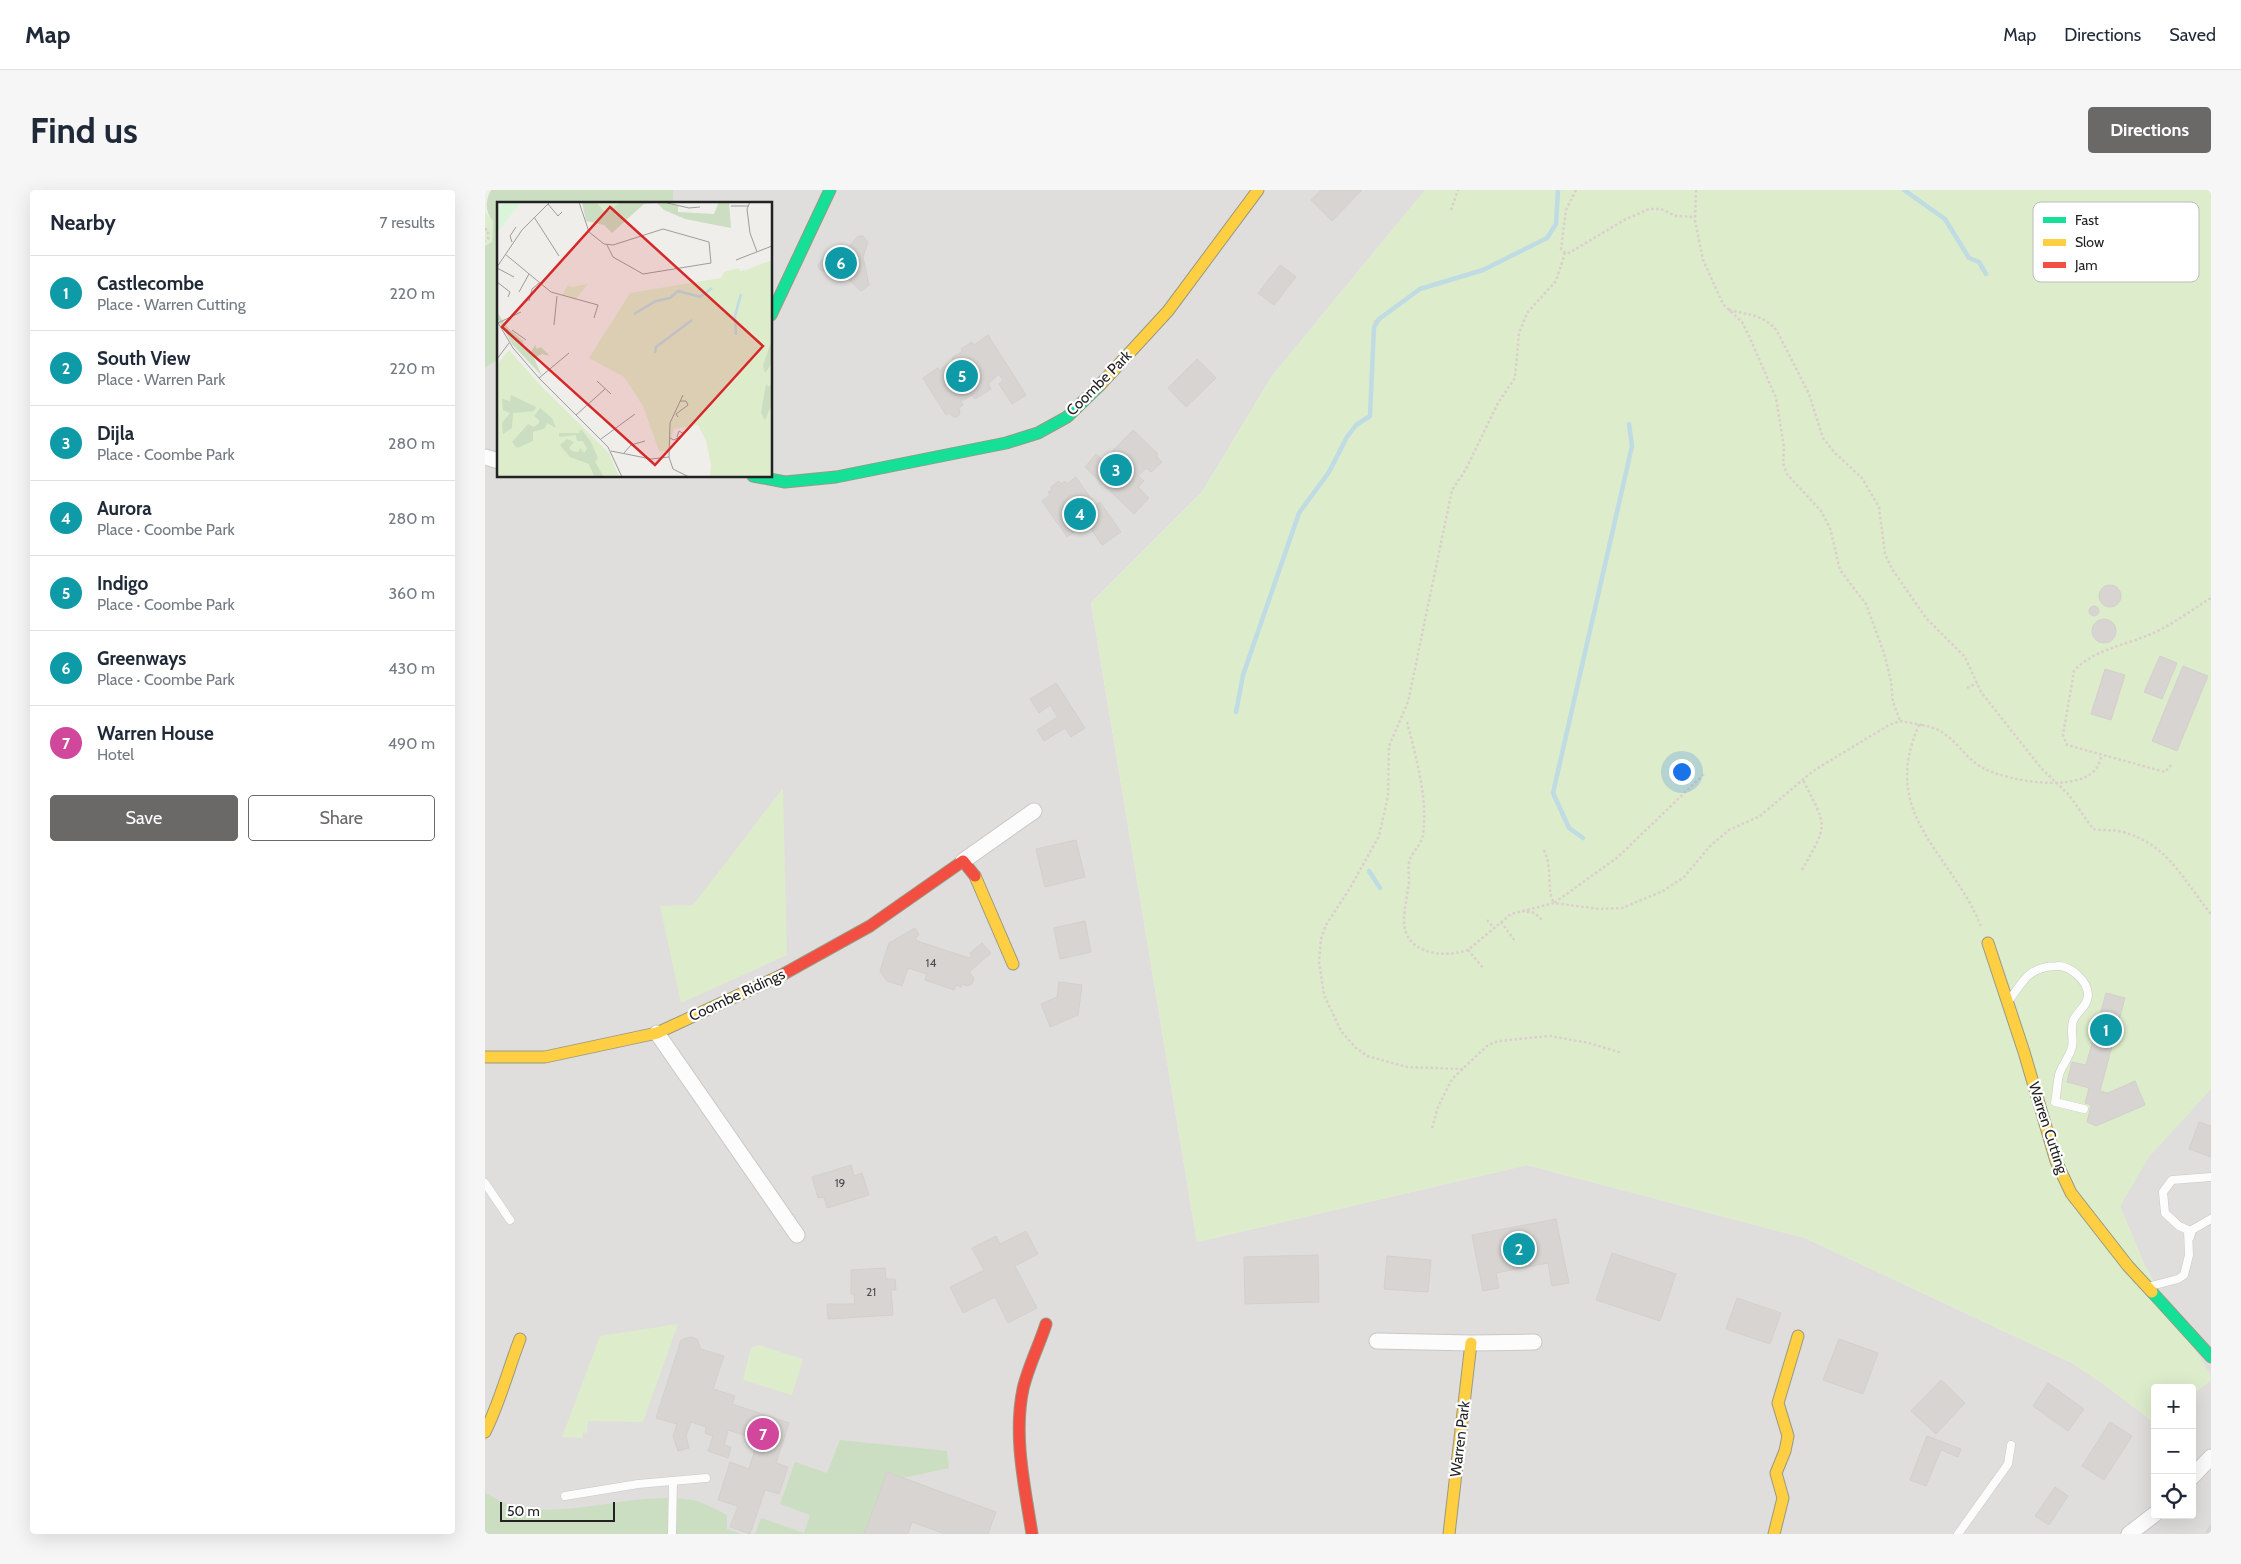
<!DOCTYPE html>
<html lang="en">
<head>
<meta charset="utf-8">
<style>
	body { margin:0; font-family:Cabin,sans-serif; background:#f6f6f7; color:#1f2937 }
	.controls { position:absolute; right:15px; bottom:15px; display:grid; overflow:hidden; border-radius:5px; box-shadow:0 5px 20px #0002 }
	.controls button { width:45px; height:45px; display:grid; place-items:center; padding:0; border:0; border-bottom:1px solid #e0e1e3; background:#fff; color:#1f2937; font:25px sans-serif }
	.scale { position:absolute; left:15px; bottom:12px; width:115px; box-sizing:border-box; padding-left:5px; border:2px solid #222; border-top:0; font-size:14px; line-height:18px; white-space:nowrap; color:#222; -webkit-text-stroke:4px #fff; paint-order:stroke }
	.you { position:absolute; left:1196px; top:581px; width:18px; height:18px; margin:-12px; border:4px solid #fff; border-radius:50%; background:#1a73e8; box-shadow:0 0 0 8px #1a73e833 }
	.badge { display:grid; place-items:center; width:32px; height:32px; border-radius:50%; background:#6a6968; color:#fff; font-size:16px; font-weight:700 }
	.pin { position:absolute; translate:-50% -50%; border:2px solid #fff; box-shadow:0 1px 5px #0006 }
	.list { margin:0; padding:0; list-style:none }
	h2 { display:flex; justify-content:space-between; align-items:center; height:65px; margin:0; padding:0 20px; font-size:21px }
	h2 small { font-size:16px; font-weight:400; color:#747a83 }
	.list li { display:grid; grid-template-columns:32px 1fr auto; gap:15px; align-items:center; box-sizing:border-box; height:75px; padding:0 20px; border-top:1px solid #e0e1e3 }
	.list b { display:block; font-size:19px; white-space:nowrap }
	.list p { margin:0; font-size:16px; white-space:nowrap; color:#747a83 }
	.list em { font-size:16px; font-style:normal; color:#747a83 }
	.actions { display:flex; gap:10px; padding:15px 20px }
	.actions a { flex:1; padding:11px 0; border:1px solid #6a6968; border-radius:5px; text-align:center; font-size:18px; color:#6a6968 }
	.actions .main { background:#6a6968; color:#fff }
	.icon { flex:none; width:28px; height:28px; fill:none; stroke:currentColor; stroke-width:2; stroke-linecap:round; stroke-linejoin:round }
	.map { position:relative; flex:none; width:1726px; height:1344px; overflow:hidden; border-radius:5px }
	header { display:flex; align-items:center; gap:30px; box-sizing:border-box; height:70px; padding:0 25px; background:#fff; border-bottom:1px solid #e0e1e3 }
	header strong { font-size:24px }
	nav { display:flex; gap:28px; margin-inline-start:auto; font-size:18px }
	.intro { display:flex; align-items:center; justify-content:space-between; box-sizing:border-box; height:120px; padding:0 30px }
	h1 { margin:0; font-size:35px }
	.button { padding:12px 22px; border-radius:5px; background:#6a6968; color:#fff; font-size:18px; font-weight:700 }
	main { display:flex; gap:30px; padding:0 30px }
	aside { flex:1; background:#fff; border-radius:5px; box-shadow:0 5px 20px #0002 }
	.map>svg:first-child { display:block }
	.residential { fill:#dfdedc }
	.grass { fill:#ddeccb }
	.forest { fill:#cbdec1 }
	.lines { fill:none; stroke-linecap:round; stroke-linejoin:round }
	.stream { stroke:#bfdbe3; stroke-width:4.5 }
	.building { fill:#d7d4d2; stroke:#d3d0cc }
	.lane-casing { stroke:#c9c8c7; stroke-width:9 }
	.street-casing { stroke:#c9c8c7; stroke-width:17 }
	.fast-casing { stroke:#999a82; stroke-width:13 }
	.slow-casing { stroke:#999a82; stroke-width:13 }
	.jam-casing { stroke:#999a82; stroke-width:13 }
	.path { stroke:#dccecd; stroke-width:2.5; stroke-dasharray:2.5 2.5; stroke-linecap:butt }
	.lane { stroke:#fdfcfc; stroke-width:8 }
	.street { stroke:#fdfcfc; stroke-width:15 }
	.fast { stroke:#16e098; stroke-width:11 }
	.slow { stroke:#ffcf43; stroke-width:11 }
	.jam { stroke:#f24e42; stroke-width:11 }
	.labels { text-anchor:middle; stroke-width:4.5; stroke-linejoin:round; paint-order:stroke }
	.number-label { font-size:12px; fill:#4f4e4e }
	.street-label { font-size:15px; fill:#222; stroke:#fff }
	.inset-river { fill:none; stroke:#bfdbe3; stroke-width:2.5 }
	.inset-road { fill:none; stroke:#9e9c9b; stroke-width:1 }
	.view { fill:#d62828; fill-opacity:0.15; stroke:#d62828; stroke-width:2.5 }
	.inset-edge { fill:none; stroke:#222; stroke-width:2.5 }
	.key { fill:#fff; stroke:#bdbdbd; stroke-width:1 }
	.key-label { font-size:14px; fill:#222 }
</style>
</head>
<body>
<header>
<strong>Map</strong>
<nav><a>Map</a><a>Directions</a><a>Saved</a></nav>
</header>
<div class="intro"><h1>Find us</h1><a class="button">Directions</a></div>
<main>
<aside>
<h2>Nearby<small>7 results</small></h2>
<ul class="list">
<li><span class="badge" style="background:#0f9aa8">1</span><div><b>Castlecombe</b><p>Place · Warren Cutting</p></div><em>220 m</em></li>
<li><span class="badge" style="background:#0f9aa8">2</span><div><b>South View</b><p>Place · Warren Park</p></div><em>220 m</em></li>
<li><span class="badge" style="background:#0f9aa8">3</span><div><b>Dijla</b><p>Place · Coombe Park</p></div><em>280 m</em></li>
<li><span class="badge" style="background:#0f9aa8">4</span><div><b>Aurora</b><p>Place · Coombe Park</p></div><em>280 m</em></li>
<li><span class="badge" style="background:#0f9aa8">5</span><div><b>Indigo</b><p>Place · Coombe Park</p></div><em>360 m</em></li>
<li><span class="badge" style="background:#0f9aa8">6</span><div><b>Greenways</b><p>Place · Coombe Park</p></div><em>430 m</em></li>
<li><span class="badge" style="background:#d1479c">7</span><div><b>Warren House</b><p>Hotel</p></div><em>490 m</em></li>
</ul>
<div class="actions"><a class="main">Save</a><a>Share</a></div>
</aside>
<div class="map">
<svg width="1726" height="1344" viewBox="0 0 1726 1344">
	<rect width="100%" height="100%" fill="#f0eeeb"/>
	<g class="residential">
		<path d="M188,0H940L787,186L717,302L606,413L712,1052L1042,975L1320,1048L1587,1173L1617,1193L1670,1233V1325H1707V1205L1726,1190V1344H0V178L14,169V286H286V14H188Z"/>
		<path d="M1726,899V1186L1660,1076L1635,1016L1663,967Z"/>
	</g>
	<g class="grass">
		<path d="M940,0H1726V899L1664,967L1635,1016L1660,1076L1726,1186V1190L1707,1205V1198H1670V1233L1617,1193L1587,1173L1320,1048L1042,975L712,1052L606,413L717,302L787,186Z"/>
		<path d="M0,22L8,31L7,52L0,56Z"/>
		<path d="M298,598L302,765L196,813L175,716L208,715Z"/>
		<path d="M193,1134L158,1232L103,1231L102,1243L98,1242V1248L77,1247L115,1146Z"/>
		<path d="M273,1155L318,1169L307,1205L258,1190L266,1158Z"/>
	</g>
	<g class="forest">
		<path d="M6,0H188V14H14V169L0,178V56L7,52L8,31C0,22 0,11 6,0Z"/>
		<path d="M355,1250L462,1261L464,1278L418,1288L402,1282L379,1344H270L276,1328L319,1343L325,1325L295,1314L310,1272L342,1283Z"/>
		<path d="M0,1303C9,1307 18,1314 28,1316C85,1330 149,1300 207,1310C219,1312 231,1320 242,1325V1339L256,1344H0Z"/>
	</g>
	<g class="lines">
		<g class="stream">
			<path d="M1419,0L1460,29L1484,68L1494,72L1501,84"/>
			<path d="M751,522L758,485L814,323L844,282L862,247L871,235L885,226L889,137L894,129L935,99L998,80L1062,48L1071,34L1073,0"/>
			<path d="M1098,648L1084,638L1068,603L1147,256L1144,234"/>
			<path d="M884,681L895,698"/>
		</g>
	</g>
	<g class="building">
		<path d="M836,0H877L847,31L826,10Z"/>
		<path d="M373,46H378L383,52L378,67L384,95L376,101L362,88L335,80L333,75L339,68L350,66L361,60Z"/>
		<path d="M795,75L811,87L789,115L773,103Z"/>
		<path d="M503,145L541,205L527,214L514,194L518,190L514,184L503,194L506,199L490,209L487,205L479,210H475L478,215L474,218L475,224L472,227H469L464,223L461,225L438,188L453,178L456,182L457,178L468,171L467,168L478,161L476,159L487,152L489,155Z"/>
		<path d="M712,169L731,188L701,217L683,198Z"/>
		<path d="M648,240L673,264L671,266L677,272L666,282L661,278L653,286L659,291L653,297L664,308L649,324L600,277L611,264L618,271Z"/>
		<path d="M591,287L610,315L615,312L636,342L617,355L602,333L582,347L557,311L565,305L563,302L567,300L566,297L574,291L576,294L580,291L582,294Z"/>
		<circle cx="1625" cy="406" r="11"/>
		<circle cx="1609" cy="421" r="5"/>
		<circle cx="1619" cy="441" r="12"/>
		<path d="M1675,466L1692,473L1677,509L1659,502Z"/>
		<path d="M1698,476L1723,486L1692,561L1667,551Z"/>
		<path d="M1620,479L1640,485L1626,530L1606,524Z"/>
		<path d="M571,493L600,538L586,547L580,538L559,551L552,540L573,527L565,515L554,523L545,509Z"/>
		<path d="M591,650L600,687L560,697L551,659Z"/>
		<path d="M600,731L606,762L575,769L569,738Z"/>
		<path d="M430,738L434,745L430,748L432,751L484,768L487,765L485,763L497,753L506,763L484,782L489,788L487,794L482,796L477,794L476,797L471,795L469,800L440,790L442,784L423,778L417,796L402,791L395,781L404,753Z"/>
		<path d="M574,792L597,795L593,825L565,837L556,814L572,807Z"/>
		<path d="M1621,803L1640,808L1615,901L1623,903L1650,891L1660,915L1611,936L1602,932L1606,915L1600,913L1604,898L1582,892L1587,872L1601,875Z"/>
		<path d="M1714,932L1726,936V967L1704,959Z"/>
		<path d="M366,975L369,986L377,983L384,1005L342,1018L339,1007L333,1008L327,987Z"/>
		<path d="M1071,1029L1084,1093L1067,1096L1063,1073L1011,1083L1014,1098L998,1101L987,1045Z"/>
		<path d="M541,1041L553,1064L530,1076L552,1118L523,1133L510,1107L478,1123L465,1097L499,1080L487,1058L511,1046L515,1054Z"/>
		<path d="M1127,1063L1191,1084L1175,1131L1111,1110Z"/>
		<path d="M833,1065L834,1112L760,1114L759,1067Z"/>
		<path d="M902,1066L946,1070L943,1102L899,1099Z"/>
		<path d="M400,1078L401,1089H410L411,1100H406L408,1125L343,1129L342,1114H370L369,1104H366V1080Z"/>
		<path d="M1252,1108L1296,1123L1285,1154L1241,1139Z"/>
		<path d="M205,1147L212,1149L216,1159L239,1166L228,1199L250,1206L247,1214L304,1233L291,1273L303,1277L294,1304L280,1300L265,1344L245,1337L253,1316L233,1310L245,1272L264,1279L273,1250L243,1240L239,1255L246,1257L243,1268L223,1261L228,1246L220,1243L221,1237L206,1232L201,1246L204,1258L193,1261L188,1246L192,1234L171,1228L196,1150Z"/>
		<path d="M1354,1149L1393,1163L1378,1204L1338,1190Z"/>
		<path d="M1456,1190L1480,1213L1451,1244L1426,1221Z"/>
		<path d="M1563,1193L1599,1219L1583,1241L1548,1216Z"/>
		<path d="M1625,1232L1647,1246L1619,1290L1597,1276Z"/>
		<path d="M1442,1246L1476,1259L1473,1267L1456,1260L1441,1296L1425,1290Z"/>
		<path d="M402,1282L511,1322L503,1344H460L427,1332L423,1344H379Z"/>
		<path d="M1570,1297L1583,1306L1564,1335L1550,1326Z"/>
		<path d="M1726,1335V1344H1724L1721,1342Z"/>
	</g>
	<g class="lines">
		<g class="lane-casing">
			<g id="lane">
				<path d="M1525,809C1540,789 1544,777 1572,776C1585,775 1603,791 1603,805C1603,816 1592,821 1588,831C1585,840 1589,849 1587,857C1584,868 1577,875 1574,885C1572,894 1572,903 1570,912L1599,919"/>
				<path d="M0,993L25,1030"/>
				<path d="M1705,1047L1707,1040L1726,1029"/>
				<path d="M1666,1096L1693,1089L1699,1085L1704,1065L1703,1040L1694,1036L1680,1023L1678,1002L1687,990L1726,987"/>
				<path d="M80,1306L153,1294L221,1288"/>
				<path d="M187,1344L188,1291"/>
				<path d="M1473,1344L1523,1274L1526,1255"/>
			</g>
		</g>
		<g class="street-casing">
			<g id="street">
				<path d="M0,267L14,271"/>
				<path d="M478,671L549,621"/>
				<path d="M172,843L312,1045"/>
				<path d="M892,1151L986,1153L1049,1152"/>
				<path d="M1707,1287L1726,1267"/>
				<path d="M1644,1344L1670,1324"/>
			</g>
		</g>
		<g class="fast-casing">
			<g id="fast">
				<path d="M286,125L345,0"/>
				<path d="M268,286L300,292L351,287L521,253L553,243L582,227L615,195"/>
				<path d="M1667,1102L1726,1167"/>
			</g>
		</g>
		<g class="slow-casing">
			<g id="slow">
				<path d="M615,195L683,121L773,0"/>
				<path d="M490,686L528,774"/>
				<path d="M1503,753L1539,862L1571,971L1586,1003L1643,1076L1667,1102"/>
				<path d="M0,867H60L172,843L295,786"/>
				<path d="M0,1242C15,1212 23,1180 35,1149"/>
				<path d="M964,1344L986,1153"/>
				<path d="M1289,1344L1298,1308L1291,1283L1300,1261L1303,1246L1293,1213L1313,1146"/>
			</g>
		</g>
		<g class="jam-casing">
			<g id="jam">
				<path d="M295,786L385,736L478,671L490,686"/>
				<path d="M547,1344C540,1298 528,1246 538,1199C543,1177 554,1156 561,1134"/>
			</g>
		</g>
		<g class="path">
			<path d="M1091,0L1081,20L1076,59L1080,63H1084L1141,29L1164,19H1176L1191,26L1210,27"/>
			<path d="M1211,0L1210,31L1218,70L1238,114L1257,132L1264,146L1291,208L1299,257L1298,273L1302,284L1336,321L1345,338L1355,380L1381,414L1399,463L1406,491L1408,512L1415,531"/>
			<path d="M966,20L973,0"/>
			<path d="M0,39L3,40V49L0,51"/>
			<path d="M1244,120C1263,125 1278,124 1292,141L1324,204L1338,248L1350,263L1377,288L1394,317L1400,364L1407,379L1441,428L1480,467L1496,502L1556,578L1584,605L1608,639C1618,641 1628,639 1638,642C1684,655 1698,690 1726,724"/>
			<path d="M889,131L893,133"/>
			<path d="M1482,498L1492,493"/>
			<path d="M922,532C931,567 943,608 938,645C936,656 926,662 924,673C923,679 924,685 924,692C921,720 907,751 945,762C957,765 971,764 983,760L1026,724L1069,713L1114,719L1137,718L1178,701L1199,687L1226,655L1244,640L1275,626L1328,581L1404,535L1415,531L1437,535"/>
			<path d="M1686,575L1680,582L1582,555L1578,545L1589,481C1607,460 1641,455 1666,444C1687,435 1706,420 1726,408"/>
			<path d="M1059,660C1068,678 1061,700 1069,713L1133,667L1219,584"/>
			<path d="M1317,680C1344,632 1342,638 1318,590"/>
			<path d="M1037,721L1050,723L1057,730"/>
			<path d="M1002,730L1009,738"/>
			<path d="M1016,732L1030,751"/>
			<path d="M1496,736C1465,661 1394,625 1434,535C1468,537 1475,567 1500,579C1524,591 1591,603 1611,579C1614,575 1615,569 1617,565"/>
			<path d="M983,760L999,779"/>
			<path d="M978,879L922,877L882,866L871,858L856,841L839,805L834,772L836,749L841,735L865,698L894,646L903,606L904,556L923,512L967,300L981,279L1013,213L1030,188L1034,143L1042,123L1071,91L1080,63"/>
			<path d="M947,938L953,917L967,889L1003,855L1014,851L1065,846L1104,853L1137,863"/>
		</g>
		<use href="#lane" class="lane"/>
		<use href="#street" class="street"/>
		<use href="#fast" class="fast"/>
		<use href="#slow" class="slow"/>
		<use href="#jam" class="jam"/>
	</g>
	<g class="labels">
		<g class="number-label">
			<text x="446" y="777">14</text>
			<text x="355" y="997">19</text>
			<text x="386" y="1106">21</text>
		</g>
		<g class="street-label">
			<text transform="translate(614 193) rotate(-45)" y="5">Coombe Park</text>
			<text transform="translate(252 805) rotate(-25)" y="5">Coombe Ridings</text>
			<text transform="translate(1563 938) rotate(72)" y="5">Warren Cutting</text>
			<text transform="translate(975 1249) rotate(-83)" y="5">Warren Park</text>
		</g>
	</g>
	<g transform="translate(12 12)">
		<rect width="275" height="275" fill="#f0eeeb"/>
		<path d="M99,0L123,1L130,0L109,11ZM275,58V275H213L214,263L209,239L201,223L177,227L171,249H162L146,204L127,175L92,156L133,91L224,76L227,70L242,66L243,69L249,68ZM91,82L78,98L65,93L71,83L74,85ZM12,148L43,183L112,251L122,275H0V163Z" fill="#ddeccb"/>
		<path d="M85,0H99L109,11L123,1L164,0L181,4V10L217,12L222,0H232L234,26L188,17L167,8L160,1L147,2L115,31L107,23L89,19ZM0,110L11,126L26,139L28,147L34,150L38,143L40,147L44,145L53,154L45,152L37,156L45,174L15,142L0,116ZM275,137V161L268,171L266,164ZM275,180V202L268,218L264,211L269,182L272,185ZM14,193L39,205L37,209L16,211L15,226L6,232L5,221L13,211L6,208L5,197L13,199ZM43,206L55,216L59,226L50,221L48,226L36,230V239L20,246L15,240L31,222L37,225L42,221V218L37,214ZM84,227L94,240L101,256L98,260L107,275L97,274L92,262L73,255L63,243L70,237L77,240L72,246L75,249L81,250L83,246L87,251L90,247L86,239H80L79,233L62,235V231H82Z" fill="#cbdec1"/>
		<path d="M0,0H24L0,31Z" fill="#daf5da"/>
		<path class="inset-river" d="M137,112L159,99L173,96L181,89L203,95L215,86M239,133L238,114L244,92M158,151L159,145L195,118"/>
		<path class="inset-road" d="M82,0L92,30L107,42L116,43L166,27L212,40L214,61L146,72L116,55L110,43M166,0L192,6L203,5M253,0L250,7L253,31L260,50M51,2L61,14L65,10M234,4H251M37,15L62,54M15,40L13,34L19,25M8,52L54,90L101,103L97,116M239,58L275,44M0,65L25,28L53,0M0,66L17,75M0,80L13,90L11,95M22,90L32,72M32,99L35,87L42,81M0,119L16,146L42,176L111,245L125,275M1,121L24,110M57,123L60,94M15,128L29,138M0,157L12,141M42,176L72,151M100,179L114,192M79,213L108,187M181,215L179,212L191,203L189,199H183M173,236L177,238L187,232L182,229L180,235M104,237L138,212M114,249L154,257L172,255L176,267L192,275M127,251L134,243L148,239M172,255L173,221L186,193"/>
		<path class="view" d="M113,5L266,144L158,263L5,125Z"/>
		<rect width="275" height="275" class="inset-edge"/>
	</g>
	<rect x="1548" y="12" width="166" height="80" rx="8" class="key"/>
	<rect x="1558" y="27" width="23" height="6" fill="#16e098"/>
	<rect x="1558" y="49" width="23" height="7" fill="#ffcf43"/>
	<rect x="1558" y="72" width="23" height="6" fill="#f24e42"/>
	<g class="key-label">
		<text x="1590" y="35">Fast</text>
		<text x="1590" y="57">Slow</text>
		<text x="1590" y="80">Jam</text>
	</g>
</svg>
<div class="controls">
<button>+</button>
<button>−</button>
<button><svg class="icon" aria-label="locate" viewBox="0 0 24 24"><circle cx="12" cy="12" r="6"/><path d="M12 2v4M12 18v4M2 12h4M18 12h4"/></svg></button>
</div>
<div class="scale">50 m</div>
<div class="you"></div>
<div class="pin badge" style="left:1621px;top:840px;background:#0f9aa8">1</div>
<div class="pin badge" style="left:1034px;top:1059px;background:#0f9aa8">2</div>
<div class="pin badge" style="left:631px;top:280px;background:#0f9aa8">3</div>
<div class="pin badge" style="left:595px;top:324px;background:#0f9aa8">4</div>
<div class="pin badge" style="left:477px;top:186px;background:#0f9aa8">5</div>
<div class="pin badge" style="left:356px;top:73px;background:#0f9aa8">6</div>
<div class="pin badge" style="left:278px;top:1244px;background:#d1479c">7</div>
</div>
</main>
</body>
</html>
